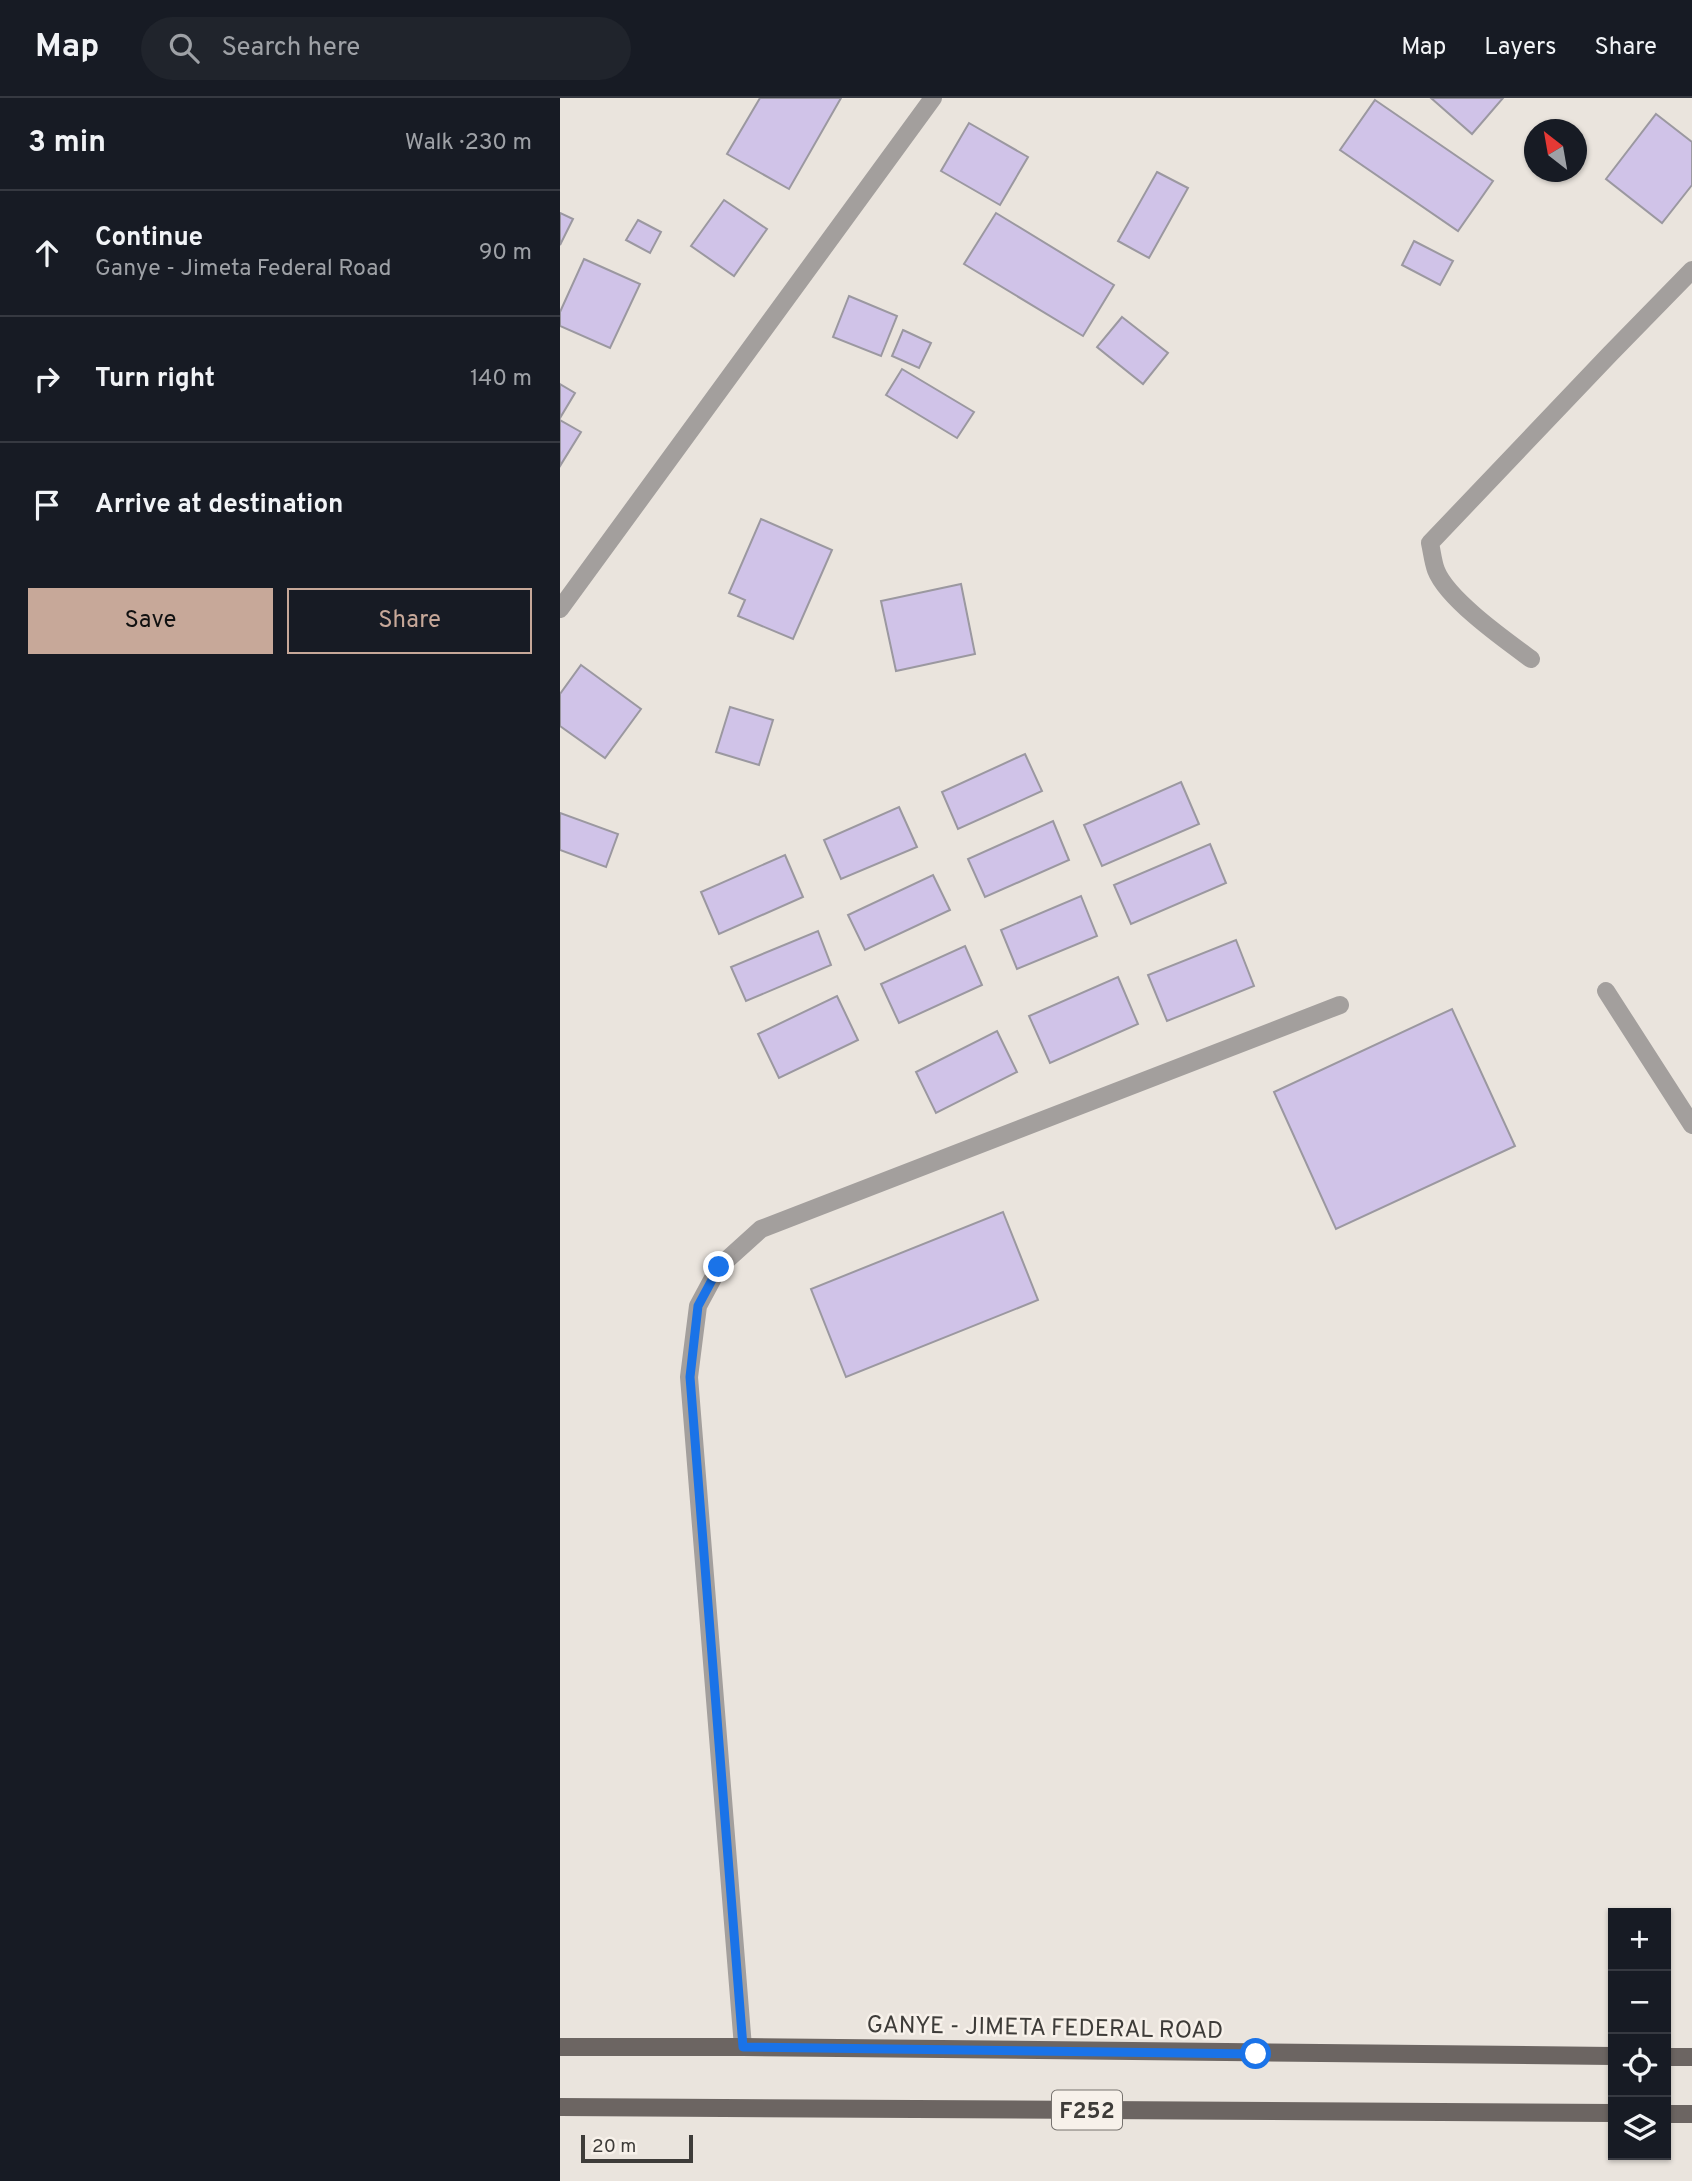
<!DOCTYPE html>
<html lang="en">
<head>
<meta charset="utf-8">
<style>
	body { margin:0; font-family:Overpass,sans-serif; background:#20242c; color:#f1f3f6 }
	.controls { position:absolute; right:21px; bottom:21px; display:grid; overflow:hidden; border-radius:0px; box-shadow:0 2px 5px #0004 }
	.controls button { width:63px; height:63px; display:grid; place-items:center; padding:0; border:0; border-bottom:2px solid #363941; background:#171b24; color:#f1f3f6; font:35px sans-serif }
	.compass { position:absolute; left:964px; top:21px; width:63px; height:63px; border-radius:50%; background:#171b24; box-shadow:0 2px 5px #0004; rotate:329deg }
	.scale { position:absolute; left:21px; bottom:18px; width:112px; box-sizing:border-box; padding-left:7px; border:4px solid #3e3c39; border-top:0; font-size:19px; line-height:24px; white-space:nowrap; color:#3e3c39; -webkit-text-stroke:5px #f7f1ea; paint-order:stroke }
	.stop { position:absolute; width:21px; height:21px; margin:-16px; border:5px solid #1a73e8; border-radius:50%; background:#fff }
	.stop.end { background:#1a73e8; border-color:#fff; box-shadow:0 2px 7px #0008 }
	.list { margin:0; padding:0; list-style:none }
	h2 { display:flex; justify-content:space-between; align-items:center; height:91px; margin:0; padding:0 28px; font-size:30px }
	h2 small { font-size:23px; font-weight:400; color:#9ea1a6 }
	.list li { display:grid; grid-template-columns:46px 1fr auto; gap:21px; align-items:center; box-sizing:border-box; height:126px; padding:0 28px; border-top:2px solid #363941 }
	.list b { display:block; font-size:26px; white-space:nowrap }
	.list p { margin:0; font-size:23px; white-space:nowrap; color:#9ea1a6 }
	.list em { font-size:23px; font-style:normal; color:#9ea1a6 }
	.actions { display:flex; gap:14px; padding:21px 28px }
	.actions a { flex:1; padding:16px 0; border:2px solid #c7a899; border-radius:0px; text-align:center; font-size:24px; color:#c7a899 }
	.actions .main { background:#c7a899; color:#111 }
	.icon { flex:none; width:38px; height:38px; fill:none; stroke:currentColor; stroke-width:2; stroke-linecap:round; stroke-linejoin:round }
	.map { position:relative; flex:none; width:1132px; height:2083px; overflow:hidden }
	header { display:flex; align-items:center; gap:42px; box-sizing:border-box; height:98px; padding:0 35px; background:#171b24; border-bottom:2px solid #363941 }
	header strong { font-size:33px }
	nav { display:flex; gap:38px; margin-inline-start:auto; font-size:24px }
	.search { width:490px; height:63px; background:#20242c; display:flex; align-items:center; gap:18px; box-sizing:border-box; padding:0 24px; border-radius:38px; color:#9ea1a6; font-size:26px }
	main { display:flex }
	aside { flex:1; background:#171b24 }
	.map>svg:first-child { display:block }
	.building { fill:#d0c3e8; stroke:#9b98a0; stroke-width:2 }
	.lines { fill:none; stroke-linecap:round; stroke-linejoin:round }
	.street { stroke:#a39f9d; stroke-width:18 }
	.primary { stroke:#6c6562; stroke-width:18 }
	.route { stroke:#1a73e8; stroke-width:9 }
	.labels { text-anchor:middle; stroke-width:5; stroke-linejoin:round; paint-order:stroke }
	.shield { fill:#f7f1ea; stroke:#76726e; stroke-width:2 }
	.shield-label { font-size:23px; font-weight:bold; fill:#3e3c39 }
	.street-label { font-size:24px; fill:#3e3c39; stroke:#f7f1ea }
</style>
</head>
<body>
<header>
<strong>Map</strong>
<div class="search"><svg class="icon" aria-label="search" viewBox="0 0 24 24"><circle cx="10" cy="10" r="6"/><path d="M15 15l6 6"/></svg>Search here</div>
<nav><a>Map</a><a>Layers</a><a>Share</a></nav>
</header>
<main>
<aside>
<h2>3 min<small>Walk · 230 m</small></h2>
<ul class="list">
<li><svg class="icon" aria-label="ahead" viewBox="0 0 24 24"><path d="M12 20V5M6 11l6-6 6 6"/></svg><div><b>Continue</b><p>Ganye - Jimeta Federal Road</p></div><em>90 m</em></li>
<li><svg class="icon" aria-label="right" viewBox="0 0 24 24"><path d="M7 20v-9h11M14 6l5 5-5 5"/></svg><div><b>Turn right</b></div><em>140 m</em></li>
<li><svg class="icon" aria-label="arrive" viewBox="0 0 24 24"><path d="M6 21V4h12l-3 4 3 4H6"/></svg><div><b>Arrive at destination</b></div></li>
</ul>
<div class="actions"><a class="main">Save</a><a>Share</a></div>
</aside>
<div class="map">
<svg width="1132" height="2083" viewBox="0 0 1132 2083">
	<rect width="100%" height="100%" fill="#eae4dd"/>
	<g class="building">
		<path d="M200,0H281L229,91L167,56Z"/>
		<path d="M871,0H943L912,36Z"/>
		<path d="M815,2L933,83L898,133L780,52Z"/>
		<path d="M1096,16L1132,44V87L1102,125L1046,81Z"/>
		<path d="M409,25L468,59L440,107L381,73Z"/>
		<path d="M597,74L628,90L589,160L558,143Z"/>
		<path d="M164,102L207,131L174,178L131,148Z"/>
		<path d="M0,115L13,121L0,147Z"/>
		<path d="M436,115L554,187L523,238L404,166Z"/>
		<path d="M78,122L101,134L90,155L66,142Z"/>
		<path d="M854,143L893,163L880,187L842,167Z"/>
		<path d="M24,161L80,186L50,250L0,228V214Z"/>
		<path d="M289,198L337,218L321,258L273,239Z"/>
		<path d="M562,219L608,255L583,286L537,249Z"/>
		<path d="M343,232L371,245L359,270L332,258Z"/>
		<path d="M342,271L414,314L397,340L326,297Z"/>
		<path d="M0,286L15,295L0,320Z"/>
		<path d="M0,322L21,334L0,368Z"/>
		<path d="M201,421L272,452L233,541L178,518L185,502L169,495Z"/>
		<path d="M401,486L415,556L336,573L321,503Z"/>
		<path d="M21,567L81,611L45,660L0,628V596Z"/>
		<path d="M170,609L213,622L199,667L156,654Z"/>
		<path d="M465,656L482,693L398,731L382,694Z"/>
		<path d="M621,684L639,726L542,768L524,727Z"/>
		<path d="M339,709L357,749L281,781L264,742Z"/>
		<path d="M0,715L58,736L46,769L0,752Z"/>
		<path d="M493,723L509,762L425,799L408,761Z"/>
		<path d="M650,746L666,785L571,826L554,787Z"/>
		<path d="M225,757L243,799L159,836L141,794Z"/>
		<path d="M373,777L390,812L305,852L288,817Z"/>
		<path d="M521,798L537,838L457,871L441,832Z"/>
		<path d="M258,833L271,867L186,903L171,869Z"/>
		<path d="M676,842L694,888L607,923L588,877Z"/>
		<path d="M405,848L422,887L339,925L321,886Z"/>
		<path d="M558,879L578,926L490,965L469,918Z"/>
		<path d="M277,898L298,942L219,980L198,936Z"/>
		<path d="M892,911L955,1048L776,1131L714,994Z"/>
		<path d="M437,933L457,974L376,1015L356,974Z"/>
		<path d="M443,1114L478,1202L286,1279L251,1191Z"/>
	</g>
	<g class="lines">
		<g class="street">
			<path d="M0,511L373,0"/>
			<path d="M971,561C945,542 887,501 876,472C873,464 872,454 870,445L1050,256L1132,172"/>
			<path d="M1046,893L1132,1027"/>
			<path d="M183,1949L129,1279L138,1208L159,1169L201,1131L780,907"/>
		</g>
		<g class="primary">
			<path d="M0,1949H183L1053,1958"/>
			<path d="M1106,1959H1132"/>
			<path d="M0,2009L1053,2015"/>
			<path d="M1106,2016H1132"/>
		</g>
	</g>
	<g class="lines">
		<path class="route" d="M159,1169L138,1208L130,1279L183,1949L696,1956"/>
	</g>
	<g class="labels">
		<rect class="shield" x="492" y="1992.5" width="70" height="39" rx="5"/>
		<g class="shield-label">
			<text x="527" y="2020">F252</text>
		</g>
		<g class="street-label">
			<text transform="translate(485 1929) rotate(1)" y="8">GANYE - JIMETA FEDERAL ROAD</text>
		</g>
	</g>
</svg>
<div class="controls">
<button>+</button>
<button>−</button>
<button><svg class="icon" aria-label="locate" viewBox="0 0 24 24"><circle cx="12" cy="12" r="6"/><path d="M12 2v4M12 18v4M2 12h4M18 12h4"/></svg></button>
<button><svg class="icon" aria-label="layers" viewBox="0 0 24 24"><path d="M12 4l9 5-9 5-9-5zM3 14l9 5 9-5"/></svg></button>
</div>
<svg class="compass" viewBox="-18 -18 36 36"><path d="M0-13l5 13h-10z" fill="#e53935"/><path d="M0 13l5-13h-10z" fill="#9ea1a6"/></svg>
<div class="scale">20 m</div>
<div class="stop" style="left:696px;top:1956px"></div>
<div class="stop end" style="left:159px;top:1169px"></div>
</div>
</main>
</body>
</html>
